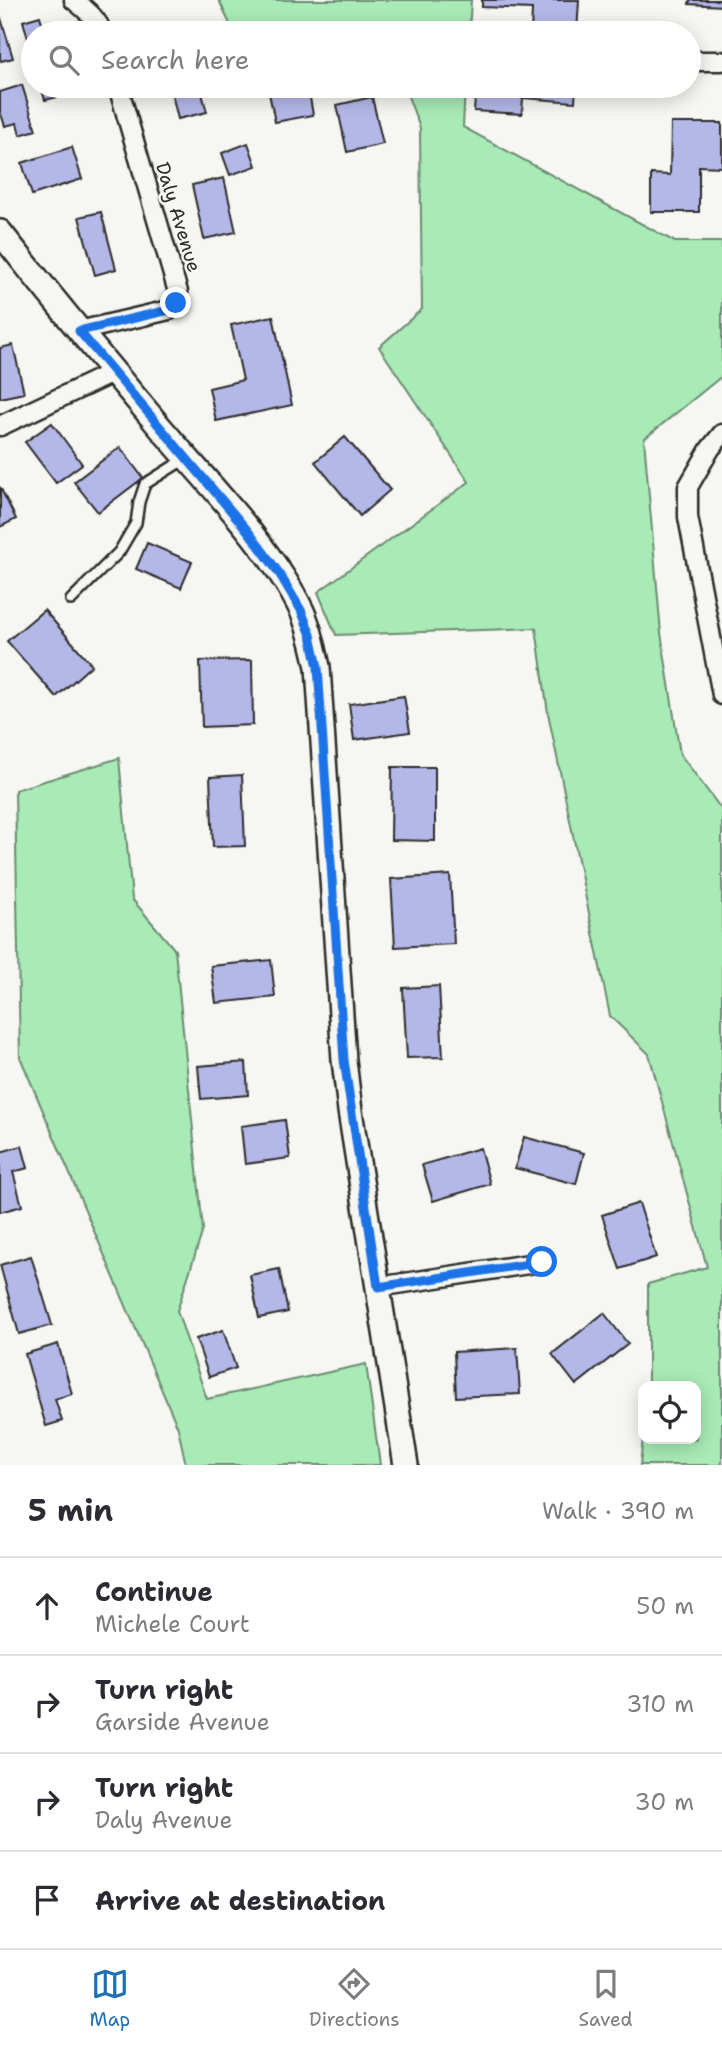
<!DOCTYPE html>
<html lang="en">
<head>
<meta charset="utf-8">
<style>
	body { margin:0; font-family:"Shantell Sans",sans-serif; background:#f2f2f3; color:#2b2b33 }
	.controls { position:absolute; right:21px; bottom:21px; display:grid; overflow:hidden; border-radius:14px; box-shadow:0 4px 18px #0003 }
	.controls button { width:63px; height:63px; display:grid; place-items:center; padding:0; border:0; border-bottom:2px solid #e1e1e2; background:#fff; color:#2b2b33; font:35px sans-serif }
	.stop { position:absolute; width:21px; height:21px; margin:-16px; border:5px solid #1a73e8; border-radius:50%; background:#fff }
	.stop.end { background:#1a73e8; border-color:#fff; box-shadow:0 2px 7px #0008 }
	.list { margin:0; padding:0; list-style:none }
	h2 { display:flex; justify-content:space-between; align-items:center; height:91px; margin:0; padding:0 28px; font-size:30px }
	h2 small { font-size:23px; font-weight:400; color:#7c7c81 }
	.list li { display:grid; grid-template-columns:46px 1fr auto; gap:21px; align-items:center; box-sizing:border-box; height:98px; padding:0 28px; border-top:2px solid #e1e1e2 }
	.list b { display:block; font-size:26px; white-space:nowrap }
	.list p { margin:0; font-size:23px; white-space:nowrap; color:#7c7c81 }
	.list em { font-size:23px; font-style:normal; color:#7c7c81 }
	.icon { flex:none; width:38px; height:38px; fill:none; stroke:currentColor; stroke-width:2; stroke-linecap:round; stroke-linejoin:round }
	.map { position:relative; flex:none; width:722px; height:1465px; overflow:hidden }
	.search { position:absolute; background:#fff; box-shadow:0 4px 18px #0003; left:21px; right:21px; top:21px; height:77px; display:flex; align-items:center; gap:18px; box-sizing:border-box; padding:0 24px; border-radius:38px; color:#7c7c81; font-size:26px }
	.sheet { height:483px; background:#fff }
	nav { display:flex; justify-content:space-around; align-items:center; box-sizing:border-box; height:98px; border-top:2px solid #e1e1e2; background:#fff; font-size:19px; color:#7c7c81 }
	nav a { display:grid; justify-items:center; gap:4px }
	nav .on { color:#1f6fb2 }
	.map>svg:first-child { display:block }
	.green { fill:#a8ebb6; stroke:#6a8b70; stroke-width:2 }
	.building { fill:#b4b8e9; stroke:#2b2b2b; stroke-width:2 }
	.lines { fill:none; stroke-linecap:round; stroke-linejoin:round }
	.service-casing { stroke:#2b2b2b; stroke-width:14 }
	.minor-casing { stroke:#2b2b2b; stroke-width:23 }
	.tertiary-casing { stroke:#2b2b2b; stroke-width:28 }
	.service { stroke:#f6f6f2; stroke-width:9 }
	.minor { stroke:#f6f6f2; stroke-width:18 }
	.tertiary { stroke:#f6f6f2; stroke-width:23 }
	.route { stroke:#1a73e8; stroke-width:9 }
	.labels { text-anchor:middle; stroke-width:5; stroke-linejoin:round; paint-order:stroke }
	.street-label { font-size:19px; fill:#2b2b2b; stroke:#f6f6f2 }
</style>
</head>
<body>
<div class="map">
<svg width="722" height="1465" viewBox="0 0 722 1465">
	<rect width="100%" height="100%" fill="#f6f6f2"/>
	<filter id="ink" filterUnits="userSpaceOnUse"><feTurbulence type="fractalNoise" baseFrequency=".0143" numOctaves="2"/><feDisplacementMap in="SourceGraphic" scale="14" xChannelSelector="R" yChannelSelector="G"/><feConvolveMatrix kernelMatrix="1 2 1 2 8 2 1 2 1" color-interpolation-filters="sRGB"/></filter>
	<g filter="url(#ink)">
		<g class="green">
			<path d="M219,0H471L469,33H384L379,23L353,33H234Z"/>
			<path d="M404,86H465L463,127L675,242H722V376L644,439L661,633L680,754L722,810V1465H640L643,1438L696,1439V1386H648V1284L707,1267L649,1054L610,1016L548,713L536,628L336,635L318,592L469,482L379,347L422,309L420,128Z"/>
			<path d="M119,758L132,899L175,950L203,1230L177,1311L207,1399L366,1364L380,1465H186L178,1428L20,1057L15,790Z"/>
		</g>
		<g class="building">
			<path d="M482,0H579L577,33H531L532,9L482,7Z"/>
			<path d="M690,0H722V6L689,4Z"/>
			<path d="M0,15L13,58L1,61L0,58Z"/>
			<path d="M40,16L45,33H33V40L29,42L23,21Z"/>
			<path d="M22,85L36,130L20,135L17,123L5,126L0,111V92Z"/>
			<path d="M41,86H64L66,95L45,100Z"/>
			<path d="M170,86H200L207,112L178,119Z"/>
			<path d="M308,86L313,115L275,122L269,93Z"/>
			<path d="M476,86H576L575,102L523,98L522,114L474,111Z"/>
			<path d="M372,97L383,144L347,152L337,105Z"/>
			<path d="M671,123H722V167L699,166V212H651V174L670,175Z"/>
			<path d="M248,143L256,166L230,175L222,153Z"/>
			<path d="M72,147L82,179L32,195L22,163Z"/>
			<path d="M224,178L236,232L204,239L192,185Z"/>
			<path d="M101,212L116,269L95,275L79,217Z"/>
			<path d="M273,316L292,405L216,421L209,388L243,380L231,325Z"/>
			<path d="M13,345L24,393L0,398V348Z"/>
			<path d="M52,423L82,464L56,483L25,442Z"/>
			<path d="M345,437L390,490L360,516L315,462Z"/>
			<path d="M120,447L143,478L98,512L74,482Z"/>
			<path d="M0,487L16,519L0,527Z"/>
			<path d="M147,543L192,562L181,588L136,569Z"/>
			<path d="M44,610L92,665L56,697L7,641Z"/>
			<path d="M252,660L253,725L202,727L200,661Z"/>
			<path d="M404,696L410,732L354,740L349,704Z"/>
			<path d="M392,767H435V841L391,840Z"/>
			<path d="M242,775L245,846L213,847L210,777Z"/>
			<path d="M450,875L454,944L395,947L391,879Z"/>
			<path d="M271,960L275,997L216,1003L211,966Z"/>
			<path d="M439,986L443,1057L407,1058L403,988Z"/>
			<path d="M246,1062L248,1095L201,1099L198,1066Z"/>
			<path d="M285,1120L290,1158L245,1164L241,1126Z"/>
			<path d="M524,1137L584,1153L576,1184L515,1168Z"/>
			<path d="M22,1146L28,1168L13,1172L22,1206L0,1212V1152Z"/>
			<path d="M480,1148L490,1184L433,1201L422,1165Z"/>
			<path d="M639,1203L656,1257L620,1269L602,1215Z"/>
			<path d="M31,1256L52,1325L19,1334L0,1265Z"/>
			<path d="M279,1269L288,1312L259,1318L250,1275Z"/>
			<path d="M604,1313L628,1344L576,1385L552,1354Z"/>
			<path d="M223,1330L236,1368L209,1377L196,1339Z"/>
			<path d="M58,1344L72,1394L55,1399L62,1421L46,1426L25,1354Z"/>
			<path d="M517,1348L520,1394L456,1397L454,1352Z"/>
		</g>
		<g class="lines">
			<g class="service-casing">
				<path id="service" d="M71,600L119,552L136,523L139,502L145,484L185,459"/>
			</g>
			<g class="minor-casing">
				<g id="minor">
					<path d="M74,0C85,9 98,19 102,33"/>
					<path d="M689,61H722"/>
					<path d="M79,331L169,310L176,303L178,292L118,86"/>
					<path d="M0,426L114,372"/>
					<path d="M722,434L710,449L688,487V517L722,695"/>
					<path d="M378,1287L542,1262"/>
				</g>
			</g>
			<g class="tertiary-casing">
				<path id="tertiary" d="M0,232C52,298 105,362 159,426C205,480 272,548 302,611C310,629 314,648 318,667L344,1060L350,1111L406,1465"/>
			</g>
			<use href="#service" class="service"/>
			<use href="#minor" class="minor"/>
			<use href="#tertiary" class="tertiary"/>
		</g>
	</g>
	<g class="lines" filter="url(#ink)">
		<path class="route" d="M176,303L169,310L79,331L248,531L279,573L301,610L311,635L318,667L344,1060L378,1287L542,1262"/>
	</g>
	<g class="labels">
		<g class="street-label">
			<text transform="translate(179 217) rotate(73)" y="7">Daly Avenue</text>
		</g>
	</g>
</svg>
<div class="controls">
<button><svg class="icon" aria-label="locate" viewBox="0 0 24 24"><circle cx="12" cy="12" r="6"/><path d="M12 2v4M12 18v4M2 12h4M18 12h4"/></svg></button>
</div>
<div class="stop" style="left:542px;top:1262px"></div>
<div class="stop end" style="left:176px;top:303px"></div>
<div class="search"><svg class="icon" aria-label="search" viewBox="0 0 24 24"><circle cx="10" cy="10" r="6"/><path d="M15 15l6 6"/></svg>Search here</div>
</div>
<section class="sheet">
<h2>5 min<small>Walk · 390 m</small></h2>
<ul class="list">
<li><svg class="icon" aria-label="ahead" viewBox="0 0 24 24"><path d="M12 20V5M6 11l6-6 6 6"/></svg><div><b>Continue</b><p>Michele Court</p></div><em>50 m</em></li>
<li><svg class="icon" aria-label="right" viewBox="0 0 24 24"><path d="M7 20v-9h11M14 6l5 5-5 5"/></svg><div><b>Turn right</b><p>Garside Avenue</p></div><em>310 m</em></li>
<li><svg class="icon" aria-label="right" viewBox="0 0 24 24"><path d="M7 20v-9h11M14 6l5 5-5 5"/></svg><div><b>Turn right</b><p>Daly Avenue</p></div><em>30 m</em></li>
<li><svg class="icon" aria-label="arrive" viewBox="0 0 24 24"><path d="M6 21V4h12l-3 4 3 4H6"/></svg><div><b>Arrive at destination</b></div></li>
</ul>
</section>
<nav>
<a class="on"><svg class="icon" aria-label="map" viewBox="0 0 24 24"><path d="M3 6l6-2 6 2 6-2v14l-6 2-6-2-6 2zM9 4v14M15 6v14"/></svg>Map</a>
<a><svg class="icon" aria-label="directions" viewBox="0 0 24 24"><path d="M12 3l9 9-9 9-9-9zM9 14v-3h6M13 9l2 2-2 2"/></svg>Directions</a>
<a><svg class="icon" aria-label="saved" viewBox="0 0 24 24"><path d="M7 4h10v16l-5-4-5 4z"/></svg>Saved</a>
</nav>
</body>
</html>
